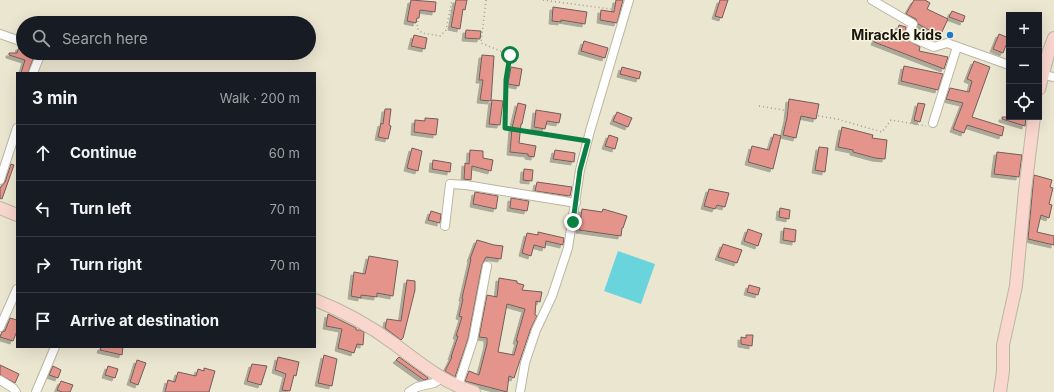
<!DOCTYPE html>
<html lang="en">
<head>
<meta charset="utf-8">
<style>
	body { margin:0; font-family:Inter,sans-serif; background:#242831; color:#f1f3f6 }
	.controls { position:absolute; right:12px; top:12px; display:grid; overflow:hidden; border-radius:0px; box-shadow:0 4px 16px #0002 }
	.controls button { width:36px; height:36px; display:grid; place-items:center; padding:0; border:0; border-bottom:1px solid #363941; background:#171b24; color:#f1f3f6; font:20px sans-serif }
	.stop { position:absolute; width:12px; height:12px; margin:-9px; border:3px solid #0b8043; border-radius:50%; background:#fff }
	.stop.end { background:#0b8043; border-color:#fff; box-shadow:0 1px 4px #0008 }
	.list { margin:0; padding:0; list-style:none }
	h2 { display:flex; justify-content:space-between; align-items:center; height:52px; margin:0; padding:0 16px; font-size:17px }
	h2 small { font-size:13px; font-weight:400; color:#9ea1a6 }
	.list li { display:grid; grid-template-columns:26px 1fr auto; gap:12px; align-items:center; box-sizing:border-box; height:56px; padding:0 16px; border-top:1px solid #363941 }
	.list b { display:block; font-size:15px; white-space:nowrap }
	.list em { font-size:13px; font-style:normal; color:#9ea1a6 }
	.icon { flex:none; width:22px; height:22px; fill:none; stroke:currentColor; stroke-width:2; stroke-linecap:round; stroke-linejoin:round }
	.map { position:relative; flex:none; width:1054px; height:392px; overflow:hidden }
	.search { position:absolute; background:#171b24; box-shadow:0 4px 16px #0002; left:16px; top:16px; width:300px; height:44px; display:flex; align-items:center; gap:10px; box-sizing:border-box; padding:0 14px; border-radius:22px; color:#9ea1a6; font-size:15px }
	.panel { position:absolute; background:#171b24; box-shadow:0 4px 16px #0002; left:16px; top:72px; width:300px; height:276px; border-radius:0px }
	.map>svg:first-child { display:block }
	.water { fill:#6ad4dc }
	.building { fill:#e4948b; stroke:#735d5a; fill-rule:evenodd; filter:url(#shadow) }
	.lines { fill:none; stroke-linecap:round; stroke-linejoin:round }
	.street-casing { stroke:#bbb6a1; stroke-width:10 }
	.secondary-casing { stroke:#bbb6a1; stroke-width:14 }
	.path { stroke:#a29e8d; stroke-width:1.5; stroke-dasharray:1 3; stroke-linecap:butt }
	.street { stroke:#fff; stroke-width:8 }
	.secondary { stroke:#f9d6ce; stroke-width:12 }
	.route { stroke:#0b8043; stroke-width:5 }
	.poi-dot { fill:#2279c7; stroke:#f8f3dd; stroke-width:1.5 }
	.labels { text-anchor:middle; stroke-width:3; stroke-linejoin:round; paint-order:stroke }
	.poi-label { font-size:14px; font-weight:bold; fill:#16150d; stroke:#f8f3dd; text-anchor:end }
</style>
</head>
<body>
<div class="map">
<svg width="1054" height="392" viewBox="0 0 1054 392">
	<defs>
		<filter id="shadow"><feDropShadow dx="-3" dy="3" stdDeviation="0" flood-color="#0004"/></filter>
	</defs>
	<rect width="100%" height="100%" fill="#ebe6d0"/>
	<path class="water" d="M618,251L655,264L641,304L604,291Z"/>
	<g class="building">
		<path d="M411,0L436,2L435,12L420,10L419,18H417L416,23L407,21Z"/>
		<path d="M456,0H467L465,10L463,9L460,29L451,27Z"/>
		<path d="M616,0H623L617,23L600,20L601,10L614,12Z"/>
		<path d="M720,0H728L722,18L715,16Z"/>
		<path d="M914,0H925L930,3L927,9L948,19L940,36L918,24L916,19L906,14Z"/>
		<path d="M553,7L587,12L585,24L561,20V22L552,21Z"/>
		<path d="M952,11L965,16L963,22L949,17Z"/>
		<path d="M899,25L906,27L905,33L908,40L920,47L919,51L948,57L944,69L874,42L879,31L895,38Z"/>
		<path d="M466,30L481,31L480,39L465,38Z"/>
		<path d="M999,34L1009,38L1003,53L993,49Z"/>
		<path d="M414,35L427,38L425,49L411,46Z"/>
		<path d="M584,41L608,48L605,58L581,51Z"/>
		<path d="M19,47H23V53H35L28,73H21L25,60L9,55V53H17Z"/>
		<path d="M482,55L494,56L491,101L480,100L483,80H479Z"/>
		<path d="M974,61L990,67L972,117L1004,127L1002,136L967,125L964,133L953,129L963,103L946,99L950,88L969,92L972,81L967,79Z"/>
		<path d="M904,66L943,74L938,90L901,81Z"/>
		<path d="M511,67L522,69L519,86L508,84Z"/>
		<path d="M622,67L641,72L639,79L620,74Z"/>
		<path d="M789,99L819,104L816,119L801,116L796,138L783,135L787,118Z"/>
		<path d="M492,100L503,101L500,125L489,124Z"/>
		<path d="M518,103L526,105L522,124H521L519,143L536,146L534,157L528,156V154L510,152L512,128Z"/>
		<path d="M918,103L925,104L920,122L914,120Z"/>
		<path d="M385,109H391L389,125L391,126L388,139L378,137L381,123L383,124Z"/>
		<path d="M536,110L561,114L559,123L547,121L545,129L534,127Z"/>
		<path d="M617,112L632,118L628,127L613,121Z"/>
		<path d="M1002,117H1026L1025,126L1002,119Z"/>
		<path d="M425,118L438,119L436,135L414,132L415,120L425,121Z"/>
		<path d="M842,127L873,135L872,138L887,140L885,159L875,158L853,152V150L838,147Z"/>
		<path d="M774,134L781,136L773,169L748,162L752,146L769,150Z"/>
		<path d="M609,135L618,138L615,149L605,146Z"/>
		<path d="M819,147L828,148L825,172L815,170Z"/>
		<path d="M412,148L422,151L418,171L407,168Z"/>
		<path d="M470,150L483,151V158L493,160L491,171L472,166L471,180L464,179L465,163L469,164Z"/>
		<path d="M555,150L575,153L574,162L553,159Z"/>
		<path d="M997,152L1022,155L1019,177L994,174Z"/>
		<path d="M433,160L451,163L450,172L432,169Z"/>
		<path d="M11,164L14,165L2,199L0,198V188L5,182Z"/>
		<path d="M524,169L533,170L532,181L523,180Z"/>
		<path d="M1034,175L1052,180L1050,187L1053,188L1049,204L1052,205L1049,218L1041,215L1037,232L1054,236V245L1028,239Z"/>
		<path d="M537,182L572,187L570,196L535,191Z"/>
		<path d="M709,189L729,193L725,207L717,205L715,209L704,206Z"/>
		<path d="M475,192L498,196L496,209L473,204Z"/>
		<path d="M511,198L529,201L527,211L510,208Z"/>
		<path d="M780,208L790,210L789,219L779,217Z"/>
		<path d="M582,209L602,212L603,209L627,216L623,228H622L621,236L579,230Z"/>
		<path d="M431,211L441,214L440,223L428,220Z"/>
		<path d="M784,228L796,230L795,242L783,240Z"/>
		<path d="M748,229L762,234L758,246L744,241Z"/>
		<path d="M538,232L564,238L563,245L546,241L545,248L534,245L531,256L522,253L527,233L538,235Z"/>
		<path d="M477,240L494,245L503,246L501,259L486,257L482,265L468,339L455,377L445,371L452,357H451L458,336H456L462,317L459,316L463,299L462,298L471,259H470Z"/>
		<path d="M723,244L742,250L737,263L718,257Z"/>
		<path d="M369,256L398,261L393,296L377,293V297L361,295V298L351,296L354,272L365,274Z"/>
		<path d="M499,278L517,281V283L524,285L522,290L542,292L540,302L536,301L535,315L537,316L531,328L514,378L509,376L507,392L465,381L469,371L479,375L487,344V338L479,337L487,295L497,297ZM507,304L525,309L516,341H518L514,355L498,352Z"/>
		<path d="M407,280L415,281V290L403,338L401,340L385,328L387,319L401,321Z"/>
		<path d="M749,285L760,288L758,295L747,292Z"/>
		<path d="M328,314L356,328V330H360L364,332L363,345L357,344L354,353L338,348L342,329L326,326Z"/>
		<path d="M10,318L17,320V331L13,341L0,337L2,332L5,331Z"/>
		<path d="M746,335H753L752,346L741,344V337L746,338Z"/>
		<path d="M101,347H123L122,355L100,350Z"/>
		<path d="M324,355L337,359L332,386L318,383Z"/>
		<path d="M278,357L299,362L296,376L294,375L290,391L282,390L286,374L275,370Z"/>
		<path d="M399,357L428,378V379L424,380L396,360Z"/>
		<path d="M137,360L146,363L138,385L130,382Z"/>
		<path d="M252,364L267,366L261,385L247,381Z"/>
		<path d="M0,365L19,374L15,383L0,375Z"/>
		<path d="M53,366L61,370L58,378L49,375Z"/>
		<path d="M108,366L118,369L115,378L105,375Z"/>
		<path d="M204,368L215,371L209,392H165L168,380L175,382L178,372L196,376L198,369L204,371Z"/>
		<path d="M61,381L73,385L70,392H62L57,390Z"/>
	</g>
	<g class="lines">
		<g class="street-casing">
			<g id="street">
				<path d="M872,0L913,24L910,32L913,38L934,47L947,43L1009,65"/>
				<path d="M0,34L23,42"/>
				<path d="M33,73L41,53"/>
				<path d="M1039,74L1054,77"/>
				<path d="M933,123L957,47"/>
				<path d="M0,180L17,128"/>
				<path d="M445,226L450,184L466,185L576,203"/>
				<path d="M0,327L17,289"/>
				<path d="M0,380L13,388L16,392"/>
				<path d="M458,386L473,340L487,266"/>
				<path d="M36,392L55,347"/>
				<path d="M409,392L417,387L434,383L442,378"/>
				<path d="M520,392L525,363L536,330L552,296L568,248L580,170L590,131L629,0"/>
			</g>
		</g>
		<g class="secondary-casing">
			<g id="secondary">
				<path d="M1039,89L1049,51L1054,38"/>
				<path d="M0,208L17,215"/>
				<path d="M315,300C343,311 369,325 393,343C419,362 443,383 474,392"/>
				<path d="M1000,392L1003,371V345L1016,286L1025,190L1034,117"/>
			</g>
		</g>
		<g class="path">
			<path d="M486,0L481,43L510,55L506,80L505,128L581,140"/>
			<path d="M543,0L618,10"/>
			<path d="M418,21L417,28L422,33L440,36L446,30L452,0"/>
			<path d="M759,106L837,119L882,132L891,120L926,126"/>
		</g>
		<use href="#street" class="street"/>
		<use href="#secondary" class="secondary"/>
	</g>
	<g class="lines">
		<path class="route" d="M510,55L506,80L505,128L588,141L580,170L573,222"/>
	</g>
	<circle class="poi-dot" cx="950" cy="35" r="4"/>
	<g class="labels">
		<g class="poi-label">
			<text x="942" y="40">Mirackle kids</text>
		</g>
	</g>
</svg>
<div class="controls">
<button>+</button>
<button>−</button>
<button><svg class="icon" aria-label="locate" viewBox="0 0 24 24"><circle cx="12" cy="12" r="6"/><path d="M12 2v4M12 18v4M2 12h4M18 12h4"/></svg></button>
</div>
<div class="stop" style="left:510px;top:55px"></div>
<div class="stop end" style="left:573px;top:222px"></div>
<div class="search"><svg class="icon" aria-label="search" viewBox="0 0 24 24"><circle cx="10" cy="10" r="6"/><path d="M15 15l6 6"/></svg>Search here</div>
<section class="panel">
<h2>3 min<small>Walk · 200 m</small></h2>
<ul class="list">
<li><svg class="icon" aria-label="ahead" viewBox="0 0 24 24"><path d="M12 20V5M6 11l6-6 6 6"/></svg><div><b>Continue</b></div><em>60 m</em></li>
<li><svg class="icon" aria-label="left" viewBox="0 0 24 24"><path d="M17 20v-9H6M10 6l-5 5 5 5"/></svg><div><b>Turn left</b></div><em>70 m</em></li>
<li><svg class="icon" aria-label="right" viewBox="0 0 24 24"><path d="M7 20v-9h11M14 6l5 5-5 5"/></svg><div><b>Turn right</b></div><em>70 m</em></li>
<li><svg class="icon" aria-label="arrive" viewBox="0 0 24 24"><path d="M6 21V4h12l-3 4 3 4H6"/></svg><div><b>Arrive at destination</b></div></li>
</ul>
</section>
</div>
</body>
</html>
